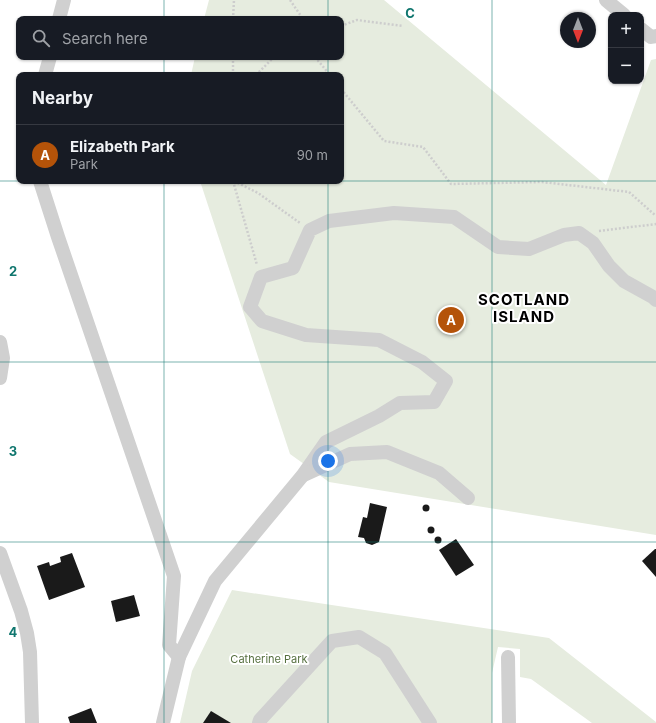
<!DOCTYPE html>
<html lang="en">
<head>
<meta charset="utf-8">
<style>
	body { margin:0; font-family:Inter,sans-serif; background:#20242c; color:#f1f3f6 }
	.controls { position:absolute; right:12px; top:12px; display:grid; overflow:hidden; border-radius:8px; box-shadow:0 1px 3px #0004 }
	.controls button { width:36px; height:36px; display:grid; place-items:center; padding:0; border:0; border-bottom:1px solid #363941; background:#171b24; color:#f1f3f6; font:20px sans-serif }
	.compass { position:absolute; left:560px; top:12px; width:36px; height:36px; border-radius:50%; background:#171b24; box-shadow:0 1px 3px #0004; rotate:180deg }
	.you { position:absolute; left:328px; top:461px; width:14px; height:14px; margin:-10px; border:3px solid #fff; border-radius:50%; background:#1a73e8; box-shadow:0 0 0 6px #1a73e833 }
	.badge { display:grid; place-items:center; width:26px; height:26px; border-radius:50%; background:#b45309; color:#fff; font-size:13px; font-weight:700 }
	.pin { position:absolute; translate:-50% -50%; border:2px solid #fff; box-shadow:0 1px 4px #0006 }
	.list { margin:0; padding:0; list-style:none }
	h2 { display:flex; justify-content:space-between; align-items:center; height:52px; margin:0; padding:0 16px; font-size:17px }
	h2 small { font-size:13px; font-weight:400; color:#9ea1a6 }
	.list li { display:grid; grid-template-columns:26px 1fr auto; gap:12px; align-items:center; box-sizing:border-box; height:60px; padding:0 16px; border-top:1px solid #363941 }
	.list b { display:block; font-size:15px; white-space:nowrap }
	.list p { margin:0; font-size:13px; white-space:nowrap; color:#9ea1a6 }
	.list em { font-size:13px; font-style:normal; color:#9ea1a6 }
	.icon { flex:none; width:22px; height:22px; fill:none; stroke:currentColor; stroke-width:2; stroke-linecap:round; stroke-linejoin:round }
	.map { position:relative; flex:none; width:656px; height:723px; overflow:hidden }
	.search { position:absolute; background:#171b24; box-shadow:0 1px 3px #0004; left:16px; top:16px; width:328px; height:44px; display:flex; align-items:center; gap:10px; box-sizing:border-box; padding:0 14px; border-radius:8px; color:#9ea1a6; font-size:15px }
	.panel { position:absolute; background:#171b24; box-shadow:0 1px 3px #0004; left:16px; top:72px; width:328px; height:112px; border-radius:8px }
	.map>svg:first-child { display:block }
	.green { fill:#e6ecdf }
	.building { fill:#1a1a1a }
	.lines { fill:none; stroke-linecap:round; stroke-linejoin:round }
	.path { stroke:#cdcdcd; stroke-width:2.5; stroke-dasharray:2 2; stroke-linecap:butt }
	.street { stroke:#d0d0d0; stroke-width:14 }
	.grid { fill:none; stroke:#0f766e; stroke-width:1; stroke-opacity:0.55 }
	.labels { text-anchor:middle; stroke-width:4; stroke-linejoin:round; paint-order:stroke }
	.park-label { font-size:11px; fill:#56703f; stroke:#fff }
	.district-label { font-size:15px; font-weight:bold; letter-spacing:1px; fill:#000; stroke:#fff }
	.grid-label { font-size:13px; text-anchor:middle; font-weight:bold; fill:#0f766e; stroke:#fff; stroke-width:4; stroke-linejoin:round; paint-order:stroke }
</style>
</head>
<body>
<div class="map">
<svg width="656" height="723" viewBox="0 0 656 723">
	<rect width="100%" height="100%" fill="#fff"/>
	<g class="green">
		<path d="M209,0H384L606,185L651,60L656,59V535L329,482L290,454L200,181H341V75H191L195,57H341V19H204Z"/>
		<path d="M232,590L549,638L656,722V723H592L531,679L520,677V649L498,647L492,673V723H180L192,671Z"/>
	</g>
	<g class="building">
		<path d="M370,503L387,507L379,542L372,545L366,543L364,538L358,537L363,517L367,518Z"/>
		<circle cx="426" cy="508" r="3.5"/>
		<circle cx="431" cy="530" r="3.5"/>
		<circle cx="438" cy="540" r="3.5"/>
		<path d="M456,539L474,565L456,576L439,550Z"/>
		<path d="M655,549H656V577L642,561Z"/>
		<path d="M72,553L85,587L49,600L37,566L49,562L50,566L61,562L60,557Z"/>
		<path d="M134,595L140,616L116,622L111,601Z"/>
		<path d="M91,708L97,723H70L68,717Z"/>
		<path d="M211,711L231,723H203Z"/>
	</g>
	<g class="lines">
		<g class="path">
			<path d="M290,0L301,16L299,19"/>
			<path d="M233,19L234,0"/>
			<path d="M341,26L357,20L403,26"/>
			<path d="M315,57L330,75"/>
			<path d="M233,75V57"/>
			<path d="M256,75L274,57"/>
			<path d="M341,89L384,141L423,147L451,184L542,182L629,192L656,216"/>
			<path d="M233,181L257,265"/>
			<path d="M234,181L258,193L300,223"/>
			<path d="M599,231L656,224"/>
		</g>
		<g class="street">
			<path d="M606,0L624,15"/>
			<path d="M59,19L64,0"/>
			<path d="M641,29L651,37L656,36"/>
			<path d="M45,75L50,57"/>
			<path d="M40,181L58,237L174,576L169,645L179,657L215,581L303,475L326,442L379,416L400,403L434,402L446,381L422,362L379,340L306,335L262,321L250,307L261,277L293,268L310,230L329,221L394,213L454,217L498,247L529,249L564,235L579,233L593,243L609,266L624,281L653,297L656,300"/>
			<path d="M0,342L3,358L0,378"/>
			<path d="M304,475L350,454L387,452L439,473L468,498"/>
			<path d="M0,553L21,611L27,633L30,652L32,723"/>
			<path d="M508,657L509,723"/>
			<path d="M163,723L179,657"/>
			<path d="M259,723L260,720L332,641L359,637L385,653L430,723"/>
		</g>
	</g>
	<path class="grid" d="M164,0V19M328,0V19M492,0V723M164,57V75M328,57V75M0,181H19M164,181V723M328,181V723M341,181H656M0,362H656M0,542H656"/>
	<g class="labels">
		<g class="park-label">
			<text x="269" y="663">Catherine Park</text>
		</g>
		<g class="district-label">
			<text x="524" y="305">SCOTLAND<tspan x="524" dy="17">ISLAND</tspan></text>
		</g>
	</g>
	<g class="grid-label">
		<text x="410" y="18">C</text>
		<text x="13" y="276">2</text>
		<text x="13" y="456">3</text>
		<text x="13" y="637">4</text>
	</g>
</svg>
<div class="controls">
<button>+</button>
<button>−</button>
</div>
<svg class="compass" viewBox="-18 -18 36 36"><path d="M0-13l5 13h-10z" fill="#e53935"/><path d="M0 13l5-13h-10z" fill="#9ea1a6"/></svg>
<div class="you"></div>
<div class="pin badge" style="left:451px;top:320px">A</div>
<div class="search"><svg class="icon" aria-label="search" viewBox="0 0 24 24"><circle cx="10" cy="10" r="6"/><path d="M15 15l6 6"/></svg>Search here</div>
<section class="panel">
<h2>Nearby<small></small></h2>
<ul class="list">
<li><span class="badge">A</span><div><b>Elizabeth Park</b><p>Park</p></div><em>90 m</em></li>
</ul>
</section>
</div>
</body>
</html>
